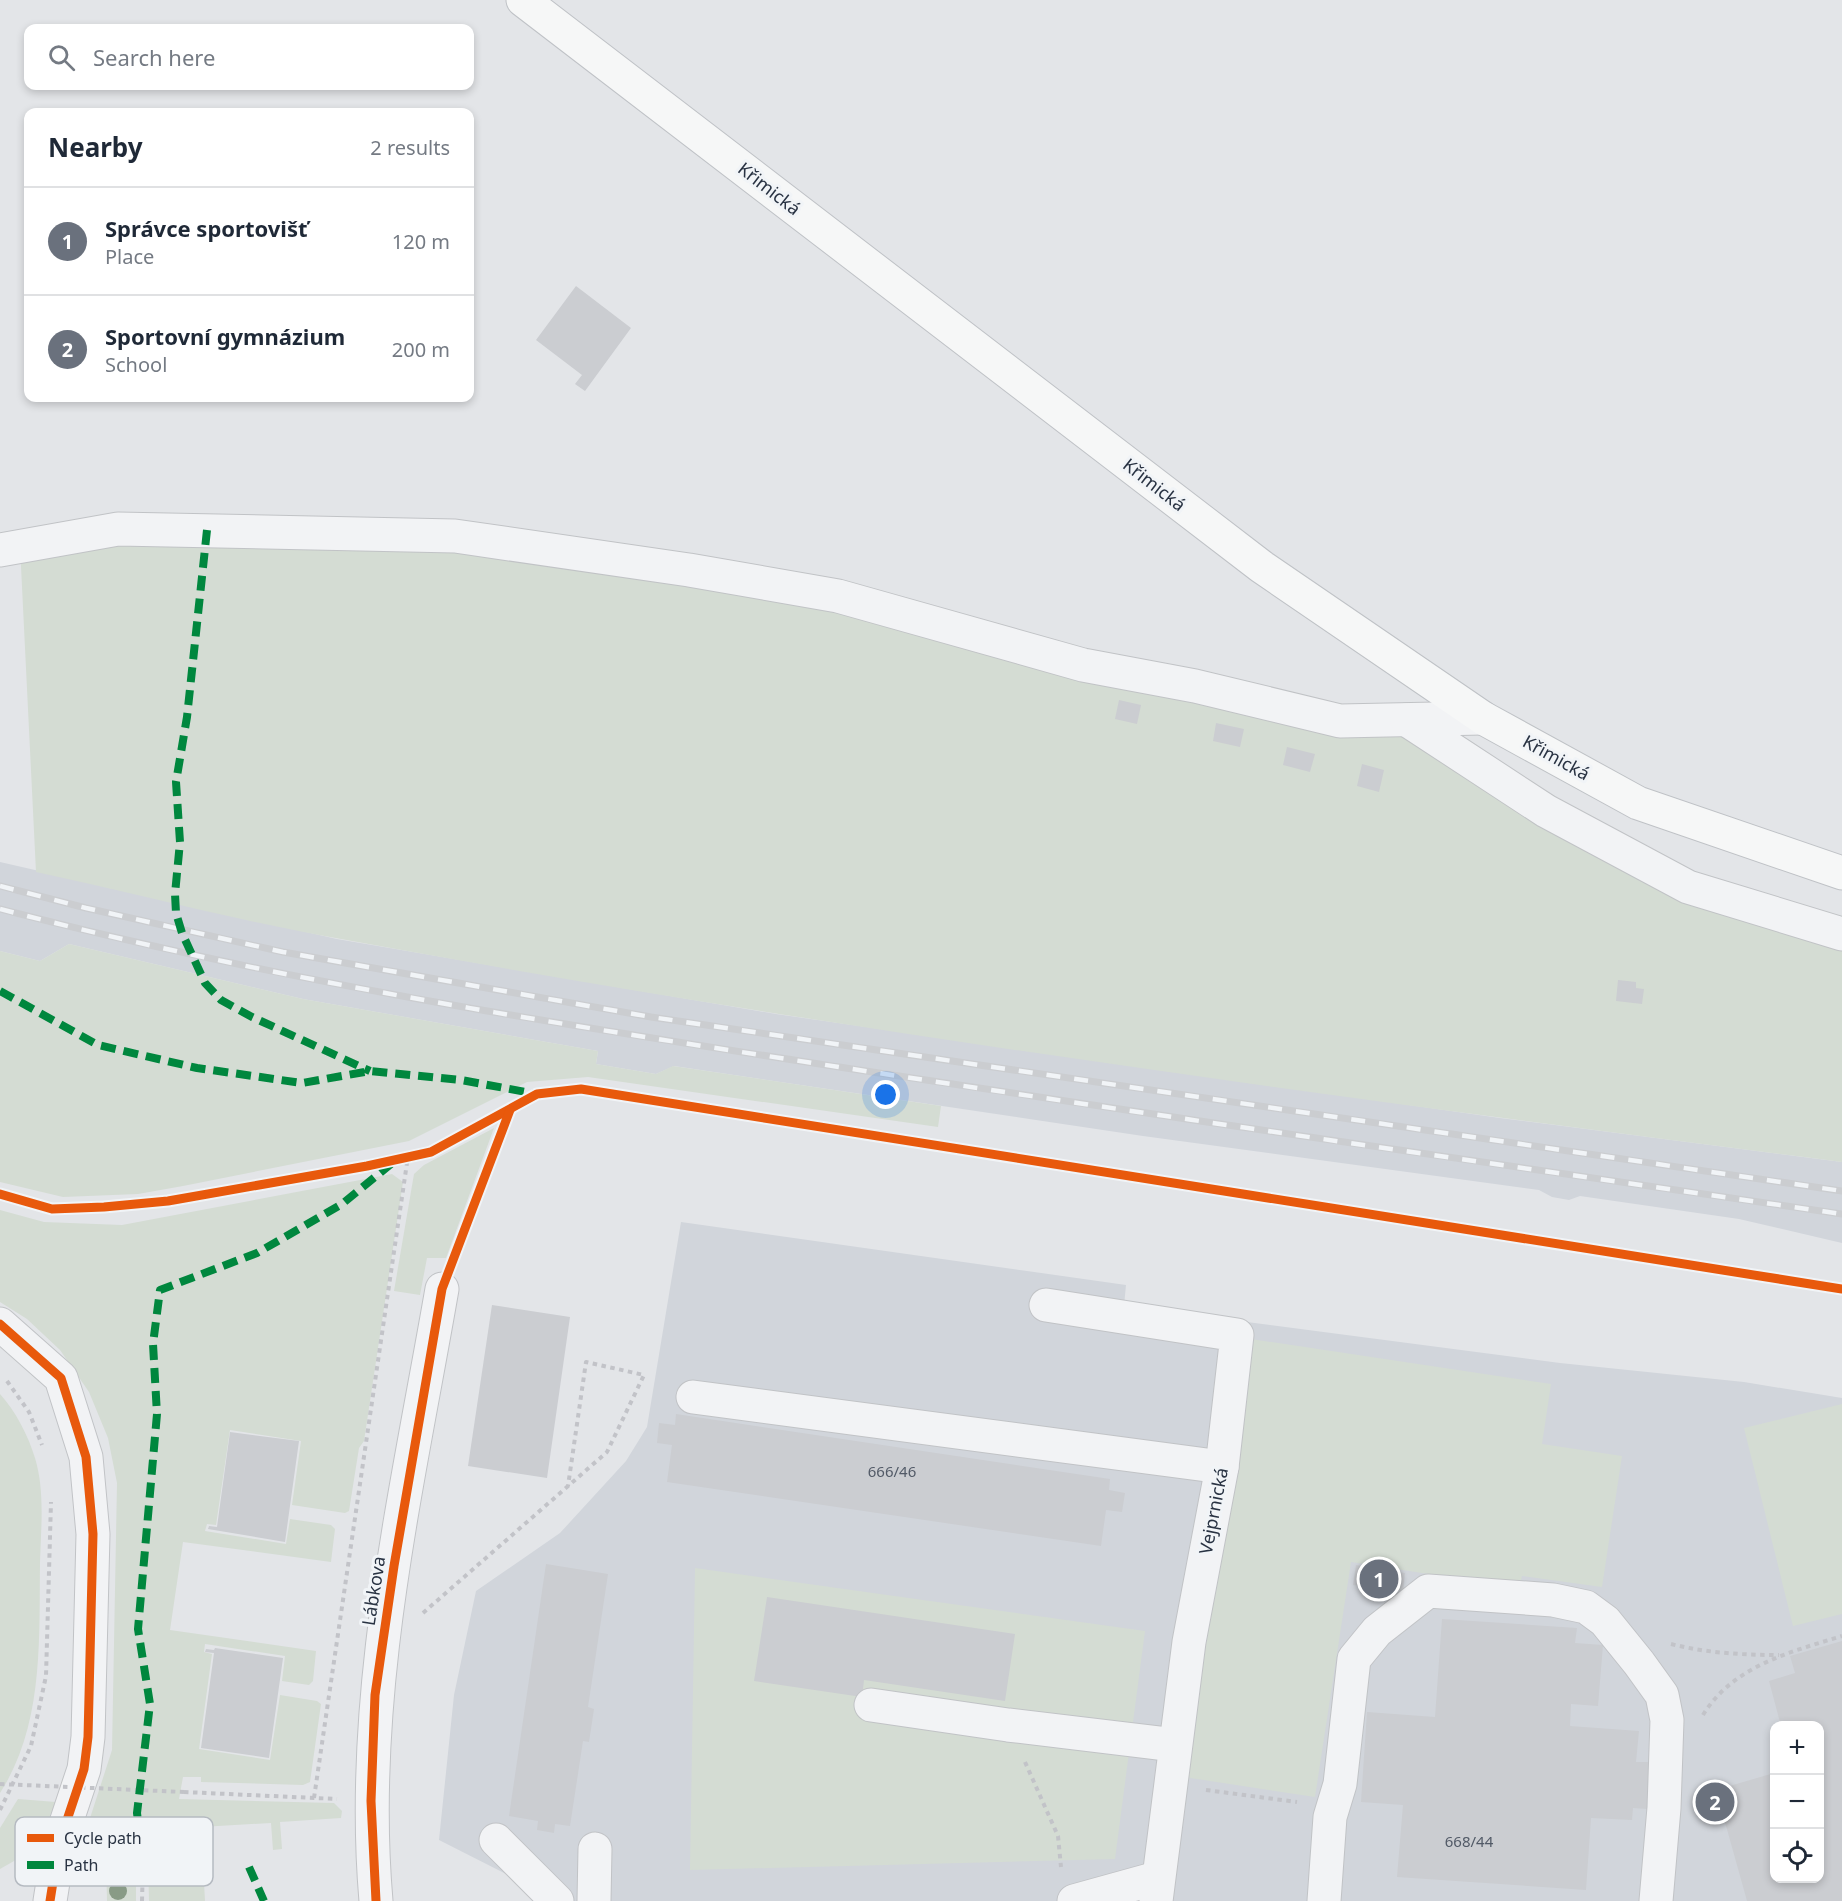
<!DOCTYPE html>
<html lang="en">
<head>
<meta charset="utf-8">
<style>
	body { margin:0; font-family:"Noto Sans",sans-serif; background:#f6f6f7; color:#1f2937 }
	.controls { position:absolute; right:18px; bottom:18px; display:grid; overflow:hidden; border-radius:12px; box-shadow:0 3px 9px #0003 }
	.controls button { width:54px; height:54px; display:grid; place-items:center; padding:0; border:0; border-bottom:2px solid #e0e1e3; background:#fff; color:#1f2937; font:30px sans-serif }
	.you { position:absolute; left:886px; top:1095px; width:21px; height:21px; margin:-15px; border:4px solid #fff; border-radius:50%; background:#1a73e8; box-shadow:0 0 0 9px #1a73e833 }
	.badge { display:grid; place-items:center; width:39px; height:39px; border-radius:50%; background:#6a717d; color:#fff; font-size:20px; font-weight:700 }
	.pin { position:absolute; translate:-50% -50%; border:3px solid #fff; box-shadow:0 2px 6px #0006 }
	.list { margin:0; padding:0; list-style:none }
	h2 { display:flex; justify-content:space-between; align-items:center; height:78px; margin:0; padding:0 24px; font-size:26px }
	h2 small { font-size:20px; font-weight:400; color:#747a83 }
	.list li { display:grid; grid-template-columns:39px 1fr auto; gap:18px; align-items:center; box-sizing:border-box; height:108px; padding:0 24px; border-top:2px solid #e0e1e3 }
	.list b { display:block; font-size:22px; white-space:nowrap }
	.list p { margin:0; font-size:20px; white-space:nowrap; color:#747a83 }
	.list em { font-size:20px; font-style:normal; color:#747a83 }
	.icon { flex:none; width:33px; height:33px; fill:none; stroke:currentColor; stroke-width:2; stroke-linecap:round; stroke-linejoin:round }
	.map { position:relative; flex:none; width:1842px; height:1901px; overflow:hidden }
	.search { position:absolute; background:#fff; box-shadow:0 3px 9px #0003; left:24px; top:24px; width:450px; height:66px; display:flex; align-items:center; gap:15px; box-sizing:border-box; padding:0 21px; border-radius:12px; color:#747a83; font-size:22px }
	.panel { position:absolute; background:#fff; box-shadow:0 3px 9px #0003; left:24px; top:108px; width:450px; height:294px; border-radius:12px }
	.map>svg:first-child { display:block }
	.built { fill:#d1d5db; fill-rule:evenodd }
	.green { fill:#d4dcd3 }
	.building { fill:#cbcdd1 }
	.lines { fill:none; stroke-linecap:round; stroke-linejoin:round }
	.minor-casing { stroke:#c1c3c6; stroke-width:35 }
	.major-casing { stroke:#bfc2c6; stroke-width:35 }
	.path { stroke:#c2c3c8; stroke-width:4; stroke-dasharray:4.5 4.5; stroke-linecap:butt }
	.minor { stroke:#f2f3f5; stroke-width:33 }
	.major { stroke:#f6f7f7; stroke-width:33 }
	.rail-casing { stroke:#cbcdd0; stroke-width:7 }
	.rail { stroke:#f1f4f7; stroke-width:4.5; stroke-dasharray:14; stroke-linecap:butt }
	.path-bridge { stroke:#c2c3c8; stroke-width:4; stroke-dasharray:4.5 4.5; stroke-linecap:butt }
	.quiet { stroke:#00873e; stroke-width:8; stroke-dasharray:15 8; stroke-linecap:butt }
	.cycleway-casing { stroke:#f1f4f7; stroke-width:13 }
	.cycleway { stroke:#e8590c; stroke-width:9 }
	.tree { fill:#899b86 }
	.labels { text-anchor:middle; stroke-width:6; stroke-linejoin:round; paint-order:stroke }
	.number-label { font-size:15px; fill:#525a67 }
	.street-label { font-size:18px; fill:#293343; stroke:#f1f4f7 }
	.key { fill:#f1f4f7; stroke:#b5bac1; stroke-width:1.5 }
	.key-label { font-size:16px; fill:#293343 }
</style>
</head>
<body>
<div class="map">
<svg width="1842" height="1901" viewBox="0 0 1842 1901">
	<rect width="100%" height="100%" fill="#e3e5e8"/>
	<g class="built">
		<path d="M0,862L337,939L776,1014L1500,1118L1842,1162V1243L1739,1219L1580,1196L1569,1200L1552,1197L1539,1190L1143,1136L674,1066L656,1074L596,1064L598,1051L303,999L69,944L40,961L0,951Z"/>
		<path d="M681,1222L1126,1285L1124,1306L1560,1363L1744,1382L1842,1398V1901H536L528,1885L439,1840L454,1695L476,1591L560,1533L626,1461L647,1427ZM1774,1726H1820V1878H1774Z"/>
	</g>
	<g class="green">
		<path d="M455,536L1407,720L1546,811L1842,934V1162C1341,1098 839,1031 341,939C239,921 138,894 36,872L20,546Z"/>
		<path d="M69,944L303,999L598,1051L596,1064L656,1074L673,1066L941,1106L938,1127L588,1077L527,1082L409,1141L183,1186L138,1194L63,1197L0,1182V951L40,961Z"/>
		<path d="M494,1128L446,1258H427L420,1295L394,1291L414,1174L424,1165Z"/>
		<path d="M392,1174L403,1182L364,1441L359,1448L349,1511L345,1513L292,1505L301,1441L230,1430L216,1525L207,1524L205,1531L286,1544L290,1519L331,1525L335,1529L331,1562L183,1542L170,1630L316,1651L313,1681L309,1685L282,1681L285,1656L205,1644L204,1652L212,1654L199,1749L270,1760L280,1695L317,1701L321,1704L310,1782L303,1785L201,1782V1777H183L179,1799L334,1803L342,1811L341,1818L280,1822L282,1849L273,1850L271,1823L201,1827L205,1901H149L148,1858L136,1857V1901H107L106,1859L71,1877L112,1750L117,1483L108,1438L89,1392L60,1350L27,1319L0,1302V1210L44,1222L122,1225Z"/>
		<path d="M1251,1339L1551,1384L1542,1444L1622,1456L1602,1587L1522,1576L1519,1588L1351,1562L1315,1797L1184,1777Z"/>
		<path d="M0,1394C16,1412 28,1435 35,1458C45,1491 41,1528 40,1562C39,1640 44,1725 0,1793Z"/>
		<path d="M1842,1404V1614L1793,1626L1744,1428Z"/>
		<path d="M695,1568L1145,1631L1115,1859L690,1870Z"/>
		<path d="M18,1799L56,1802L35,1849L0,1869V1828Z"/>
	</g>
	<g class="building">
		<path d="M576,286L631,328L585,391L575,384L582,375L536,340Z"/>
		<path d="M1119,700L1141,705L1137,724L1115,719Z"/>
		<path d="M1216,723L1244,729L1240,747L1213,741Z"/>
		<path d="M1287,747L1315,754L1310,772L1283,765Z"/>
		<path d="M1362,764L1384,770L1379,792L1357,786Z"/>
		<path d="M1618,980L1636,982V988L1644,989L1642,1004L1616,1001Z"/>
		<path d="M492,1305L570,1317L547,1478L468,1466Z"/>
		<path d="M676,1414L1110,1479L1109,1490L1125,1493L1122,1512L1106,1510L1101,1546L667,1482L672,1445L657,1443L659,1423L675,1425Z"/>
		<path d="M230,1432L299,1441L285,1542L208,1529L209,1526L217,1527Z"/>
		<path d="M546,1564L608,1574L588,1707L594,1709L589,1742L583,1741L570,1826L555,1824L554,1833L537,1830L538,1821L509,1816Z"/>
		<path d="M1356,1565L1405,1573L1403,1592L1353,1585Z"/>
		<path d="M767,1597L1015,1634L1005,1701L864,1680L862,1697L754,1681Z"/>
		<path d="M1442,1619L1577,1628L1575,1643L1603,1645L1598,1706L1571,1704L1570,1726L1639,1731L1636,1762H1650L1647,1809L1633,1808L1632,1820L1591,1818L1586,1890L1397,1877L1403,1805L1361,1802L1367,1712L1435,1717Z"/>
		<path d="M1842,1641V1901H1747L1716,1790L1774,1773V1878H1820V1726H1781L1769,1681L1795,1673L1790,1656Z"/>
		<path d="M215,1648L283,1658L269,1758L201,1748L214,1653L205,1652L206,1649L214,1650Z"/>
	</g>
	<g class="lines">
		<g class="minor-casing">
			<g id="minor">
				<path d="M0,550L118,529L455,536L689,570L838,596L1083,665L1195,686L1340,721L1483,718"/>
				<path d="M1407,720L1546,811L1688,887L1842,934"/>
				<path d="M1046,1305L1237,1335L1222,1467L1189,1642L1156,1901"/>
				<path d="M0,1324L61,1378L86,1457L93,1534L88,1737L84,1769L59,1844L50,1901"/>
				<path d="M693,1397L1222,1467"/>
				<path d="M871,1705L1008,1725L1175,1745"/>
				<path d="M496,1840L557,1901"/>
				<path d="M376,1901C358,1695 407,1491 442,1289"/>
				<path d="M594,1901L595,1849"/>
				<path d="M1074,1901L1157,1878"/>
				<path d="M1324,1901L1330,1817L1340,1784L1354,1659L1377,1631L1428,1591L1553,1600L1586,1607L1605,1621L1639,1663L1662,1695L1667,1720L1664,1808L1656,1901"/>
			</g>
		</g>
		<g class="major-casing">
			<path id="major" d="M523,0L1262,567L1483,718L1638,803L1842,873"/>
		</g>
		<g class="path">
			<path d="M7,1381L29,1412L42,1445"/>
			<path d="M423,1613L607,1452L644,1375L586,1362L568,1486"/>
			<path d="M1671,1644C1707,1653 1742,1655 1779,1655"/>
			<path d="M1703,1715C1733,1666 1790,1652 1842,1636"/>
			<path d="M1025,1762L1058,1836L1061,1867"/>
			<path d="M1206,1790L1297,1802"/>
			<path d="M184,1792L337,1799"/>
			<path d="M314,1798L408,1156"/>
			<path d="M0,1810L31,1746L46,1676L51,1502"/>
			<path d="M142,1901L143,1863"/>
		</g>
		<use href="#minor" class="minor"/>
		<use href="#major" class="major"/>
		<g class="rail-casing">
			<g id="rail">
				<path d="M0,886L86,908L283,952L651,1017L1842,1191"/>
				<path d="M0,909C276,981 558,1024 839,1067C1173,1118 1508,1166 1842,1214"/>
			</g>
		</g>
		<use href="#rail" class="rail"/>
		<path class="path-bridge" d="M0,1784L184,1792"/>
		<g class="quiet">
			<path d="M207,530L187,717L176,782L180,842L175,894L176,913L182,933L205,983L221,1000L252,1017L370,1071"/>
			<path d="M0,991L98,1045L197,1068L302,1083L370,1071L461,1080L537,1094"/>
			<path d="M143,1863L137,1813L150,1704L138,1629L157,1414L153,1344L160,1290L257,1253L342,1204L391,1164"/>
			<path d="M249,1867L264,1901"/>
		</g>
		<g class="cycleway-casing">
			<g id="cycleway">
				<path d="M0,1194L52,1209L104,1207L168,1201L367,1166L431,1152L537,1094L581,1089L1842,1289"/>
				<path d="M0,1324L61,1378L86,1457L93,1534L88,1737L84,1769L59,1844L50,1901"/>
				<path d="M376,1901L371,1801L375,1695L394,1566L442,1289L510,1110"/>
			</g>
		</g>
		<use href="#cycleway" class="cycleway"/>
	</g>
	<circle class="tree" cx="118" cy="1891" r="9"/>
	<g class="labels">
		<g class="number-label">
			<text x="892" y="1477">666/46</text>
			<text x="1469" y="1847">668/44</text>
		</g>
		<g class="street-label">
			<text transform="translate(769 189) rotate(38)" y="6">Křimická</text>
			<text transform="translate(1154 485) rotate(38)" y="6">Křimická</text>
			<text transform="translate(1556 758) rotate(29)" y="6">Křimická</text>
			<text transform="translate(1214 1511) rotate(-79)" y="6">Vejprnická</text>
			<text transform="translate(374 1591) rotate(-81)" y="6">Lábkova</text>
		</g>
	</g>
	<rect x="15" y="1817" width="198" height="69" rx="9" class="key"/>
	<rect x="27" y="1834" width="27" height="8" fill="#e8590c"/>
	<rect x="27" y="1861" width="27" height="8" fill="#00873e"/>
	<g class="key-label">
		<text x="64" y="1844">Cycle path</text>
		<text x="64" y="1871">Path</text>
	</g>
</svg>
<div class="controls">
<button>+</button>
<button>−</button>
<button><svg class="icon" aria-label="locate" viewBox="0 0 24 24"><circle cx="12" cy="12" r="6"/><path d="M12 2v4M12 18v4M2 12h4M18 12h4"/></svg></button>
</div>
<div class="you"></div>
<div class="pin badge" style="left:1379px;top:1579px">1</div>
<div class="pin badge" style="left:1715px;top:1802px">2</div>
<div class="search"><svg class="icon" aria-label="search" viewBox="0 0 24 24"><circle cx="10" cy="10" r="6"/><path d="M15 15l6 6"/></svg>Search here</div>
<section class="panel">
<h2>Nearby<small>2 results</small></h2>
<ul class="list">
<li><span class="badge">1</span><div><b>Správce sportovišť</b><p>Place</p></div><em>120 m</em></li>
<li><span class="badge">2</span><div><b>Sportovní gymnázium</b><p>School</p></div><em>200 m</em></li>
</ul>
</section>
</div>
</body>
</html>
